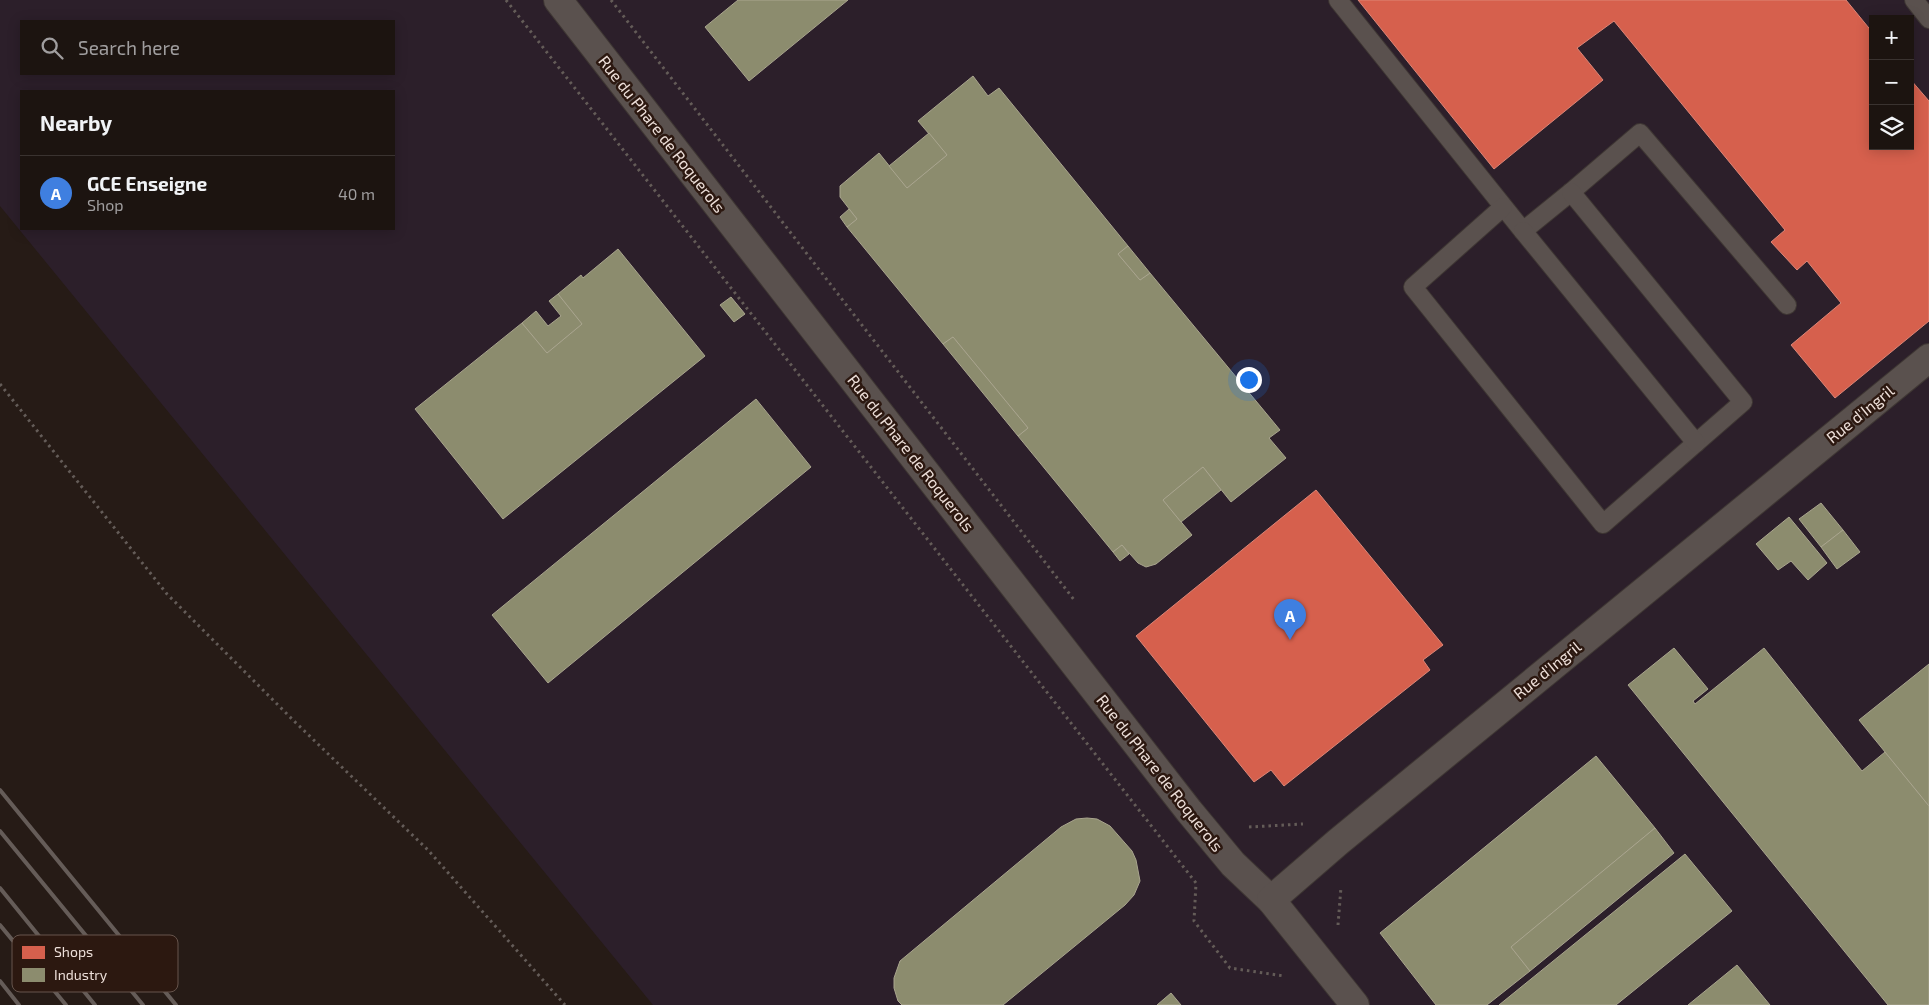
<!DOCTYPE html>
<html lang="en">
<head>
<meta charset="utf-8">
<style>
	body { margin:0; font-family:"Exo 2",sans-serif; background:#29211e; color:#f1f3f6 }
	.controls { position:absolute; right:15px; top:15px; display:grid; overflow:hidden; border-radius:0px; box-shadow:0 2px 12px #0003 }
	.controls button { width:45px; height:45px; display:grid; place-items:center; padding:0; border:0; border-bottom:1px solid #3a3330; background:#1c1410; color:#f1f3f6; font:25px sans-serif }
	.you { position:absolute; left:1248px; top:379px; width:18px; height:18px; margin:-12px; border:4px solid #fff; border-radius:50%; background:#1a73e8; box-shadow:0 0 0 8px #1a73e833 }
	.badge { display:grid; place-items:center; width:32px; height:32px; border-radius:50%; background:#1a73e8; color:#fff; font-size:16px; font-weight:700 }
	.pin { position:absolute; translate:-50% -41px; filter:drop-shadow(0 1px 2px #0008) }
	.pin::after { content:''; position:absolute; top:26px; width:18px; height:15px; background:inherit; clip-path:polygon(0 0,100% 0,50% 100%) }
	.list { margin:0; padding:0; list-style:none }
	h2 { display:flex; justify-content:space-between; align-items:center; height:65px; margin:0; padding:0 20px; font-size:21px }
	h2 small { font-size:16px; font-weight:400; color:#a09e9f }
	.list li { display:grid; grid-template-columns:32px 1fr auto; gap:15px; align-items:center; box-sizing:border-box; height:75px; padding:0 20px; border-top:1px solid #3a3330 }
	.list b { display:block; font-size:19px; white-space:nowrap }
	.list p { margin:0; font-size:16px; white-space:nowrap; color:#a09e9f }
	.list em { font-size:16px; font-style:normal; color:#a09e9f }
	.icon { flex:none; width:28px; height:28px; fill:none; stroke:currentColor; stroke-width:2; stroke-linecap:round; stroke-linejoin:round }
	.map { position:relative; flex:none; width:1929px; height:1005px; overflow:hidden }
	.search { position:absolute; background:#1c1410; box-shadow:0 2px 12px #0003; left:20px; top:20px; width:375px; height:55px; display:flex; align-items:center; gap:12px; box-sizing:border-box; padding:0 18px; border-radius:0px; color:#a09e9f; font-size:19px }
	.panel { position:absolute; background:#1c1410; box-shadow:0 2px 12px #0003; left:20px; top:90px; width:375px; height:140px; border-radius:0px }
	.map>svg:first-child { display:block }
	.industrial { fill:#2c1f2a; fill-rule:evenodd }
	.shops { fill:#d6604d; stroke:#dd8677 }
	.industry { fill:#8c8c6e; stroke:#a9a58e }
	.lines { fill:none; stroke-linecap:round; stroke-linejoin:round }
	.service-casing { stroke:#3e3633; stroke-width:20 }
	.minor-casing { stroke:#3e3633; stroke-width:30 }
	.path { stroke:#645c58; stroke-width:3; stroke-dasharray:2.5 4; stroke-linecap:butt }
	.service { stroke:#5a514e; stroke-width:18 }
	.minor { stroke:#5a514e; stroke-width:28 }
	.rail { stroke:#655c58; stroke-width:4 }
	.labels { text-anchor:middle; stroke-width:5; stroke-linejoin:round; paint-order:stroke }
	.street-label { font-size:16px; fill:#eddfd9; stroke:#2c1810 }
	.key { fill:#2c1810; stroke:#66544c; stroke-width:1 }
	.key-label { font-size:14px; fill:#eddfd9 }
</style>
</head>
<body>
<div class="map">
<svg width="1929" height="1005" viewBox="0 0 1929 1005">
	<rect width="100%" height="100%" fill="#261b16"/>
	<path class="industrial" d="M0,0H1929V1005H653L0,206ZM1873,19H1910V146H1873ZM21,21H394V74H21ZM21,91H394V229H21Z"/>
	<g class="shops">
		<path d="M1358,0H1846L1873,33V146H1910V79L1929,101V321L1835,398L1791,345L1841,303L1807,261L1797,270L1771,242L1785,230L1614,21L1577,48L1603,80L1494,169Z"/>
		<path d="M1316,490L1443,645L1423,660L1430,670L1284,786L1271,770L1254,782L1136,636Z"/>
	</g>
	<g class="industry">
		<path d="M738,0H848L749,81L705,27Z"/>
		<path d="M973,76L988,96L999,88L1128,246L1118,254L1140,280L1150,273L1280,430L1269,438L1286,458L1231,502L1203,467L1163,500L1192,535L1156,564L1146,567L1138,563L1122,545L1113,552L1018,436L1028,428L953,337L943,344L847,227L857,219L840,197V186L879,153L907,188L947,155L918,121Z"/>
		<path d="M929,133L947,155L907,188L889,166Z"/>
		<path d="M849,209L857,219L847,227L840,217Z"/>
		<path d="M1128,246L1150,273L1140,280L1118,254Z"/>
		<path d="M618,249L705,356L503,519L415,409L522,323L547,353L582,324L558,294L581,275L583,278Z"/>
		<path d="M558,294L582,324L547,353L522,323L536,311L548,326L561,316L549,301Z"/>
		<path d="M731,297L745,314L734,322L720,305Z"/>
		<path d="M953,337L1028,428L1018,436L943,344Z"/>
		<path d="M756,399L811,467L548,683L492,615Z"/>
		<path d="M1203,467L1221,490L1181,522L1163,500Z"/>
		<path d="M1821,503L1843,530L1821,547L1799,519Z"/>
		<path d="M1789,517L1827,563L1808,580L1791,561L1778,570L1756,544Z"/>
		<path d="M1843,530L1860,552L1837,569L1821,547Z"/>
		<path d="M1122,545L1129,554L1120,561L1113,552Z"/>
		<path d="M1674,648L1708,689L1693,701L1695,704L1764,648L1862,771L1885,752L1929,806V1005H1888L1628,685Z"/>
		<path d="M1929,664V806L1859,720Z"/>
		<path d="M1596,756L1655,828L1511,947L1530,971L1487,1005H1436L1380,933Z"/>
		<path d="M1087,818L1097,819L1110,826L1132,851L1136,860L1140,881L1134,895L1125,905L1003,1005H902L898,1001L894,988V978L900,961L1061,827L1076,819Z"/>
		<path d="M1655,828L1674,853L1530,971L1511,947Z"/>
		<path d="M1685,854L1732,911L1616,1005H1499Z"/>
		<path d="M1737,965L1770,1005H1688Z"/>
		<path d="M1171,993L1181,1005H1157Z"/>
	</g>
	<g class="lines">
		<g class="service-casing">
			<g id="service">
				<path d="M1338,0L1523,231L1571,192L1640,133L1787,305"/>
				<path d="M1914,0L1929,19"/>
				<path d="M1503,207L1413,287L1603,524L1743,402L1571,192"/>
				<path d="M1523,231L1696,443"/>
			</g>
		</g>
		<g class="minor-casing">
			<g id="minor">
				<path d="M558,0L1189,811L1233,864L1271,900"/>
				<path d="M1355,1005L1271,900L1338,842L1929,358"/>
			</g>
		</g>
		<g class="path">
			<path d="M506,0L1196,883L1194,921L1230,968L1284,976"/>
			<path d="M611,0L1075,601"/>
			<path d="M0,384L167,594L295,722L428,850L565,1005"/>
			<path d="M1249,827L1303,824"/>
			<path d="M1338,925L1341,887"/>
		</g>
		<use href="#service" class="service"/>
		<use href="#minor" class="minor"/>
		<g class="rail">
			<path d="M0,790L176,1005"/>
			<path d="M0,831L143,1005"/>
			<path d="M0,888L95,1005"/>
			<path d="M0,925L66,1005"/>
			<path d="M0,981L19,1005"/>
		</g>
	</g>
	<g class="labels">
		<g class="street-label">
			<text transform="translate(662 134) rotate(52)" y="6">Rue du Phare de Roquerols</text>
			<text transform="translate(1860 414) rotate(-39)" y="6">Rue d'Ingril</text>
			<text transform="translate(911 453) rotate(52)" y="6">Rue du Phare de Roquerols</text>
			<text transform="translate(1547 670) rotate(-39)" y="6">Rue d'Ingril</text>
			<text transform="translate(1160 773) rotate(52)" y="6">Rue du Phare de Roquerols</text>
		</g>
	</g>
	<rect x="12" y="935" width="166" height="57" rx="8" class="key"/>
	<rect x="22" y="946" width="23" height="13" fill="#d6604d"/>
	<rect x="22" y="968" width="23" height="14" fill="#8c8c6e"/>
	<g class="key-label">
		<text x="54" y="957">Shops</text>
		<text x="54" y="980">Industry</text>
	</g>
</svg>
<div class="controls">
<button>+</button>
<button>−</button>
<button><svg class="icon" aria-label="layers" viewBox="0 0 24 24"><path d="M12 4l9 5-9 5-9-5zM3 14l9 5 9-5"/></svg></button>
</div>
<div class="you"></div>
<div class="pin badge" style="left:1290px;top:640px;background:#3f7fe0">A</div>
<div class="search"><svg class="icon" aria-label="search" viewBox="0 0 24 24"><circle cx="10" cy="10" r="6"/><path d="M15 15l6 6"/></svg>Search here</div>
<section class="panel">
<h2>Nearby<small></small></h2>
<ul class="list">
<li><span class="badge" style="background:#3f7fe0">A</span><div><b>GCE Enseigne</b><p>Shop</p></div><em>40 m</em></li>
</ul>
</section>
</div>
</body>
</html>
